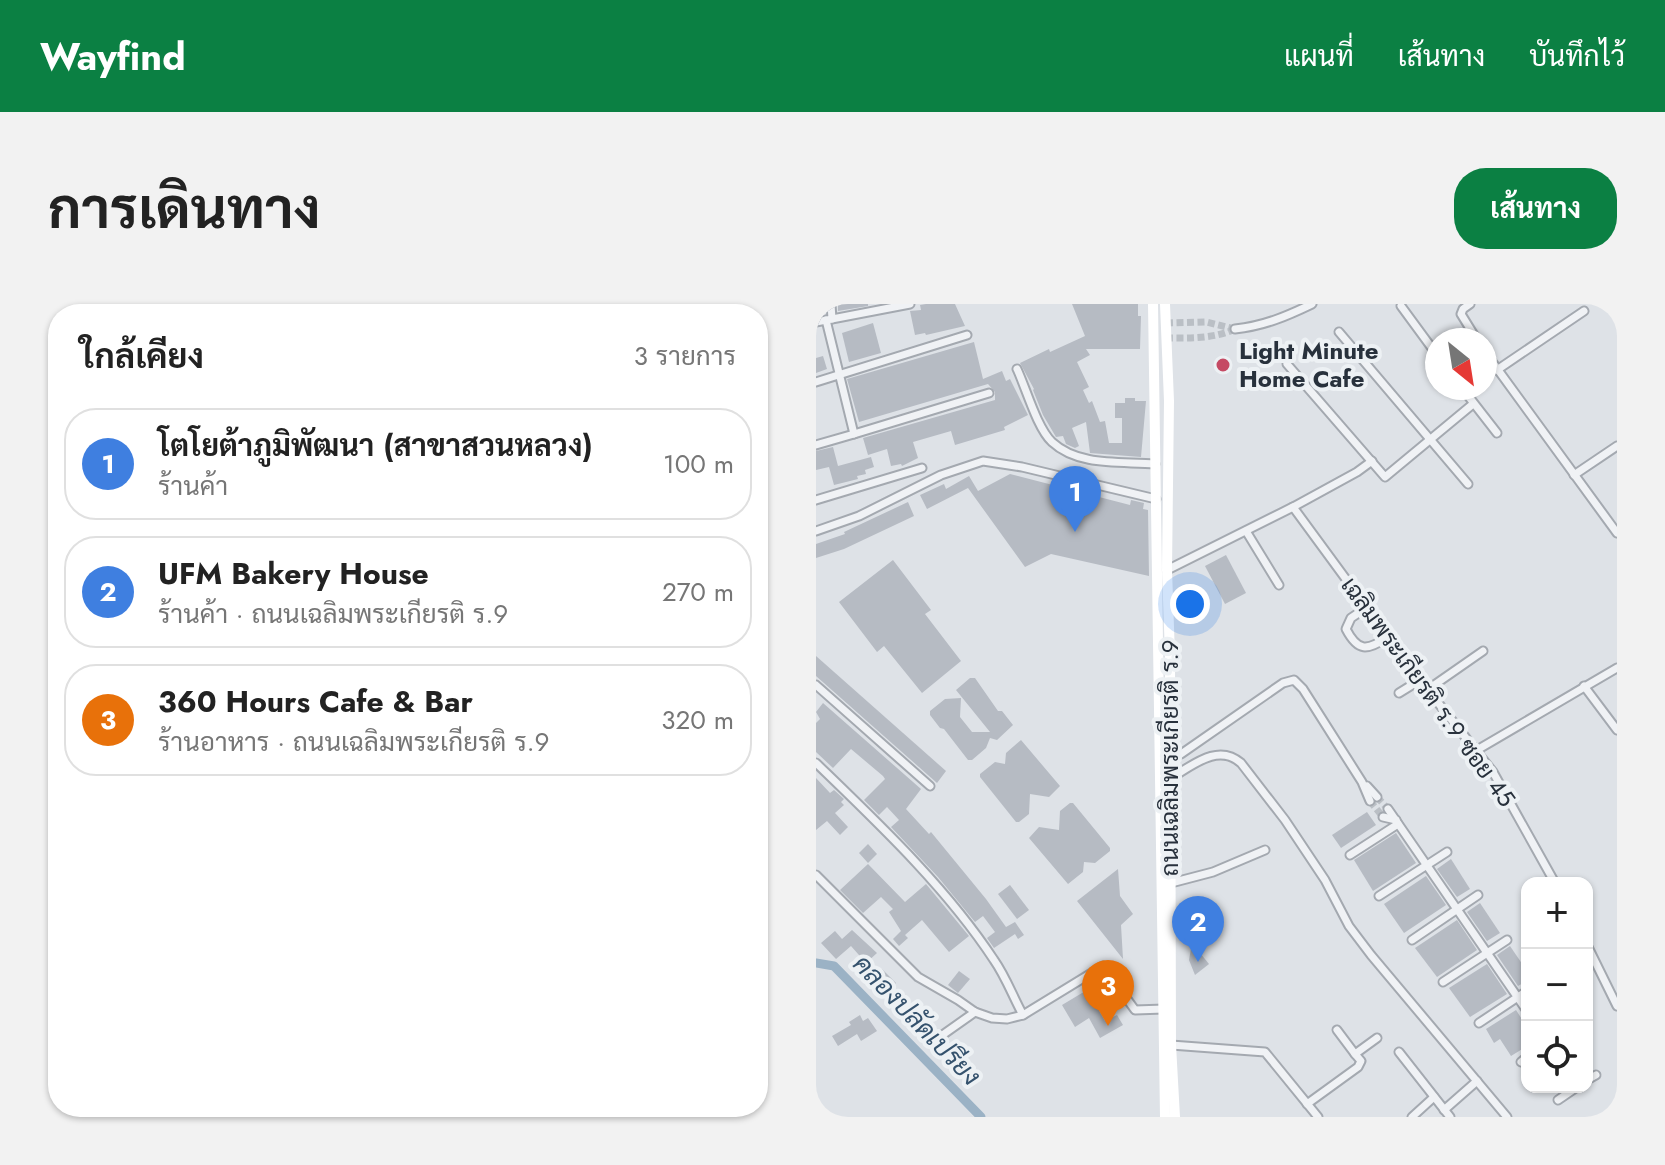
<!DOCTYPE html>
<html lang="th">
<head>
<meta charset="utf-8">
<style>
	body { margin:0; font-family:Jost,Sarabun,sans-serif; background:#f2f2f2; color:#222 }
	.controls { position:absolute; right:24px; bottom:24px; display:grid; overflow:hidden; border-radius:16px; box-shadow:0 2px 6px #0004 }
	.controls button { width:72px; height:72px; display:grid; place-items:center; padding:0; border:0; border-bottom:2px solid #e0e0e0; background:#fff; color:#222; font:40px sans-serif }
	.compass { position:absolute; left:609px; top:24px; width:72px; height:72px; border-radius:50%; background:#fff; box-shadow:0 2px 6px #0004; rotate:150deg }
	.you { position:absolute; left:374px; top:300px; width:28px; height:28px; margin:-20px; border:6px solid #fff; border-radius:50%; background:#1a73e8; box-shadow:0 0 0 12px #1a73e833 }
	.badge { display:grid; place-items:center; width:52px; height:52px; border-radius:50%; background:#0b8043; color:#fff; font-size:26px; font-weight:700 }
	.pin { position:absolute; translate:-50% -66px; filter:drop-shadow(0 2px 4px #0008) }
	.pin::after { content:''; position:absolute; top:42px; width:28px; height:24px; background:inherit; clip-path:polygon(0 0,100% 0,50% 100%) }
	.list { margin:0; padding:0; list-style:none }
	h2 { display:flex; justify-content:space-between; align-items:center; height:104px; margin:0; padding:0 32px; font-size:34px }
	h2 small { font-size:26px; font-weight:400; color:#767676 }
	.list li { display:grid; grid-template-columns:52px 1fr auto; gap:24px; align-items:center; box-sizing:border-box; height:112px; margin:0 16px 16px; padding:0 16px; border:2px solid #e0e0e0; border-radius:32px }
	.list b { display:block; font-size:30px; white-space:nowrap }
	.list p { margin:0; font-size:26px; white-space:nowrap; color:#767676 }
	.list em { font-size:26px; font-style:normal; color:#767676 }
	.icon { flex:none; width:44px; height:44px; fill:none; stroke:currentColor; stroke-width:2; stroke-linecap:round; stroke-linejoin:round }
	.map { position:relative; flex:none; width:801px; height:813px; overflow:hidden; border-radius:32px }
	header { display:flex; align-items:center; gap:48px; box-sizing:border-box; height:112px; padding:0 40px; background:#0b8043; color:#fff }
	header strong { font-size:38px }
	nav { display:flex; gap:44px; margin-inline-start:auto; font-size:28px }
	.intro { display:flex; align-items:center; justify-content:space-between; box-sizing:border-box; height:192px; padding:0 48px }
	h1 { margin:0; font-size:56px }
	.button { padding:20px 36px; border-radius:32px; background:#0b8043; color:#fff; font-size:28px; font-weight:700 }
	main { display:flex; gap:48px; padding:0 48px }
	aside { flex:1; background:#fff; border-radius:32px; box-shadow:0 2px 6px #0004 }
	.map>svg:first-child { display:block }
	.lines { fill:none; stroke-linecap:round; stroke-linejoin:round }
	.canal { stroke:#9bb2c5; stroke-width:9 }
	.building { fill:#b6bbc3 }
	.minor-tunnel { stroke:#babfc5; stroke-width:7; stroke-dasharray:7 3.5; stroke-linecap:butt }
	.minor-casing { stroke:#a4a9b0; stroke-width:11 }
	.minor { stroke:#f0f2f5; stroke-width:7 }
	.secondary { stroke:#fff; stroke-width:10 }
	.poi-dot { fill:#c54a64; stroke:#edf1f4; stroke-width:3 }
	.labels { text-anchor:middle; stroke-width:8; stroke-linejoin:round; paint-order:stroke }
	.poi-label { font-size:24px; font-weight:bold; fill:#28313c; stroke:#edf1f4; text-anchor:start }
	.street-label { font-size:24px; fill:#28313c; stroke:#edf1f4 }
	.water-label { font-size:26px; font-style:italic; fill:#35526d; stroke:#edf1f4 }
</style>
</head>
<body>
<header>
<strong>Wayfind</strong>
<nav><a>แผนที่</a><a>เส้นทาง</a><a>บันทึกไว้</a></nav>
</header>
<div class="intro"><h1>การเดินทาง</h1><a class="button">เส้นทาง</a></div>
<main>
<aside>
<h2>ใกล้เคียง<small>3 รายการ</small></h2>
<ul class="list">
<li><span class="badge" style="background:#3f7fe0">1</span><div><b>โตโยต้าภูมิพัฒนา (สาขาสวนหลวง)</b><p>ร้านค้า</p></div><em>100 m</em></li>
<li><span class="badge" style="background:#3f7fe0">2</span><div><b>UFM Bakery House</b><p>ร้านค้า · ถนนเฉลิมพระเกียรติ ร.9</p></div><em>270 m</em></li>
<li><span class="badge" style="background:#e8710a">3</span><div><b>360 Hours Cafe &amp; Bar</b><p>ร้านอาหาร · ถนนเฉลิมพระเกียรติ ร.9</p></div><em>320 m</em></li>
</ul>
</aside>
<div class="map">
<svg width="801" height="813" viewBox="0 0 801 813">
	<rect width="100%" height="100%" fill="#dee2e7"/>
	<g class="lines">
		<path class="canal" d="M0,659L18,662L165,813"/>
	</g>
	<g class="building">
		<path d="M22,0H52V2L22,7Z"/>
		<path d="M110,0H139L149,22L110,31L109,29L99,31L94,7L105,6L104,1Z"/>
		<path d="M256,0H322V12H325L324,45H270L274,51L261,58L273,83L267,86L273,99L276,97L284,118L289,117L293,139H306V114H299V99H309V94H319V97H330L325,153L274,149L270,118L256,124L263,142L259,144L250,140L247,132L240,133L227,111L217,86L218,85L204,59L233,45L234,48L269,32Z"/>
		<path d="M57,19L65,49L33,58L26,29Z"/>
		<path d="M158,38L167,75L186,67L190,77L194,75L212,111L188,123L189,126L139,141L135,127L97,138L102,154L86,162L85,160L75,162L71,145L52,151L47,134L179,96V88L172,80L43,118L31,75Z"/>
		<path d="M7,52L11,65L0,69V54Z"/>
		<path d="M17,143L22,162L55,153L58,163L49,166L50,170L41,172L42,175L18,181L13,163L0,166V147Z"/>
		<path d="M194,170L314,201L315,196L328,199L327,205L332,206L333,272L235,250L209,263L152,184L111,205L104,191L128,180L130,185L153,172L162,187Z"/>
		<path d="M92,198L98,212L28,245L0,254V240L29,230L28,228Z"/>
		<path d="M410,251L430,289L409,300L389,262Z"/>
		<path d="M77,256L115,306L109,310L145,357L106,389L68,342L61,348L23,298Z"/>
		<path d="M0,352L130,467L121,479L0,372Z"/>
		<path d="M154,374H159L182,407H186L197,421L181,436L174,434L170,444L156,456H152L128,425L124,424L114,411V407L129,395L145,394L144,413L156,428H174L140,386Z"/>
		<path d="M7,399L105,485L90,505L113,530L115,528L170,595L190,623L199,618L208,631L202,635L199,630L178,644L171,634L179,628L167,612L159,618L122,573L75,523L83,516L71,503L63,511L48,496L69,475L67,472L35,445L17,464L0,448V419L4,415L0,408Z"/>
		<path d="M205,436L244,482L233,493L214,490L213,510L203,518H200L164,473V470L179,458L189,460L190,449Z"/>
		<path d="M0,474L14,489L18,486L28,495L25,498L28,501L19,509L32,523L24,531L11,517L0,526Z"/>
		<path d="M254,499H257L294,544V547L279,559L268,558L267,568L252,580L213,534L223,523L243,526L244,507Z"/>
		<path d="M551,508L560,521L525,544L516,531Z"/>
		<path d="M580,529L600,559L557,587L538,556Z"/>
		<path d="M52,540L61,550L52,559L43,549Z"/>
		<path d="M635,555L654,585L641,593L621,565Z"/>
		<path d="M52,560L89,598L110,580L153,632L133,648L106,616L89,631L92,634L83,642L77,635L85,627L73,608L77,605L65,593L47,609L24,586Z"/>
		<path d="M302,565L304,592L317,610L305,621L307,655L261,597Z"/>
		<path d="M610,572L630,601L588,629L568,600Z"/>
		<path d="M194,581L213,606L201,615L182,590Z"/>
		<path d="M664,599L684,629L671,637L651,608Z"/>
		<path d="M641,616L661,646L621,673L599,644Z"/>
		<path d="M36,626L61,649L50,659L35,642L20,655L5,639L19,627L26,635Z"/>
		<path d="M376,639L393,660L379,671L373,656Z"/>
		<path d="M694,642L711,667V677L702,682L681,651Z"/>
		<path d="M671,660L691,690L654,713L633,684Z"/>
		<path d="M66,665L80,679L65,694L51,680Z"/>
		<path d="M143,667L154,675L142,689L132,681Z"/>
		<path d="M271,686L289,717L301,711L307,721L284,734L273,714L259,723L246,701Z"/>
		<path d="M700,706L711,723V742L695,752L684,735L678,739L670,725Z"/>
		<path d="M44,711L47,717L52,714L61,727L45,737L41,730L22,742L16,732L35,721L33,718Z"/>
	</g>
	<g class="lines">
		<g class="minor-tunnel">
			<path d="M350,19L390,18L419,25"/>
			<path d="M350,34C373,34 398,35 419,25"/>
			<path d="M561,493L572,505"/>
			<path d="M554,497L567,513"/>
		</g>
		<g class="minor-casing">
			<g id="minor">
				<path d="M15,0L16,15"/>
				<path d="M654,0L647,5L645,10L661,36"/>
				<path d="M585,2L621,51"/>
				<path d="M10,16L38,130L173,89"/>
				<path d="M0,18L94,0"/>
				<path d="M419,25C448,22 471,12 496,0"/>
				<path d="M523,28L652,180"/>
				<path d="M669,48L801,229"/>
				<path d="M471,60L569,173L657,100"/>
				<path d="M201,65C210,84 221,124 236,138C263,163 306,157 339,160"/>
				<path d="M681,66L768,7"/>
				<path d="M0,78L151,31"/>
				<path d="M646,84L681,129"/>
				<path d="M0,141L38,130"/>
				<path d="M758,171L801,142"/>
				<path d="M0,196L106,164"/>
				<path d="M477,203L604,376L677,468L739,579"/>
				<path d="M0,227L43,212L125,171L167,157L206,163L340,195"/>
				<path d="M430,227L463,281"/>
				<path d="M351,266L477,203L541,168L556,157"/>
				<path d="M550,304L535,314L530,325C542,348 551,347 572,333"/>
				<path d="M0,381L114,482"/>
				<path d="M768,382L801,426"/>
				<path d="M611,386L667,347"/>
				<path d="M583,389L604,376"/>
				<path d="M661,446L801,364"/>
				<path d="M355,454L365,450L467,379L478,376L487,385L546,478L554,497"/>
				<path d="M0,459C63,520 130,583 178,656C190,673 197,693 207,711"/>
				<path d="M355,474C377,461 402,439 425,459L469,516L509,576L533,622L555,651L691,813"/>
				<path d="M551,482L561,493"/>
				<path d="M572,505L711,707"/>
				<path d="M567,513L580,516"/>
				<path d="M534,551L582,520"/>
				<path d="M0,571L102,673L142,696L159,708L176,714L191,715L207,711L287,662L319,706L348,705"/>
				<path d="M355,579L397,568L449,546"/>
				<path d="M563,592L631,548"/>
				<path d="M596,636L662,591"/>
				<path d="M771,641L801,702"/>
				<path d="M627,678L691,636"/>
				<path d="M663,719L711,687"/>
				<path d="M521,726L539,750"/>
				<path d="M118,737L159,708"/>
				<path d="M355,741L449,748L502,813"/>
				<path d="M583,748L634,813"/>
				<path d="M705,758L711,753"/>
				<path d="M771,776L780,771"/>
				<path d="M742,796L761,783"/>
				<path d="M491,800L542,763L545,757L539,750L561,734"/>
				<path d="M628,806L661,777"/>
				<path d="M596,813L618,793"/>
			</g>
		</g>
		<use href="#minor" class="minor"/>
		<g class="secondary">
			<path d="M337,0L349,813"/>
			<path d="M349,0L353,97L351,266L354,352L355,741L359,813"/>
		</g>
	</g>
	<circle class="poi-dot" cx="407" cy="61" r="8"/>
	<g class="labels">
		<g class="poi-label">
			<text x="423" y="55">Light Minute<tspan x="423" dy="28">Home Cafe</tspan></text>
		</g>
		<g class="street-label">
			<text transform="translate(612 388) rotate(54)" y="8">เฉลิมพระเกียรติ ร.9 ซอย 45</text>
			<text transform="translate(354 454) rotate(-90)" y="8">ถนนเฉลิมพระเกียรติ ร.9</text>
		</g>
		<g class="water-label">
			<text transform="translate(101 716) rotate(46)" y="9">คลองปลัดเปรียง</text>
		</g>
	</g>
</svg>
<div class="controls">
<button>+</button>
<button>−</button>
<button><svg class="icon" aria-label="locate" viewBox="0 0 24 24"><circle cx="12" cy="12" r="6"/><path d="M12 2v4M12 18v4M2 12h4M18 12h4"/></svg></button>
</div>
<svg class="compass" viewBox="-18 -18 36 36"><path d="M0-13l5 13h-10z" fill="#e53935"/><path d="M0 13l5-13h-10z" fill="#767676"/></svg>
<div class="you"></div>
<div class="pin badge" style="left:259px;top:228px;background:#3f7fe0">1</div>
<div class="pin badge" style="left:382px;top:658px;background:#3f7fe0">2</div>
<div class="pin badge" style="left:292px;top:722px;background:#e8710a">3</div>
</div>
</main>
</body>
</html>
